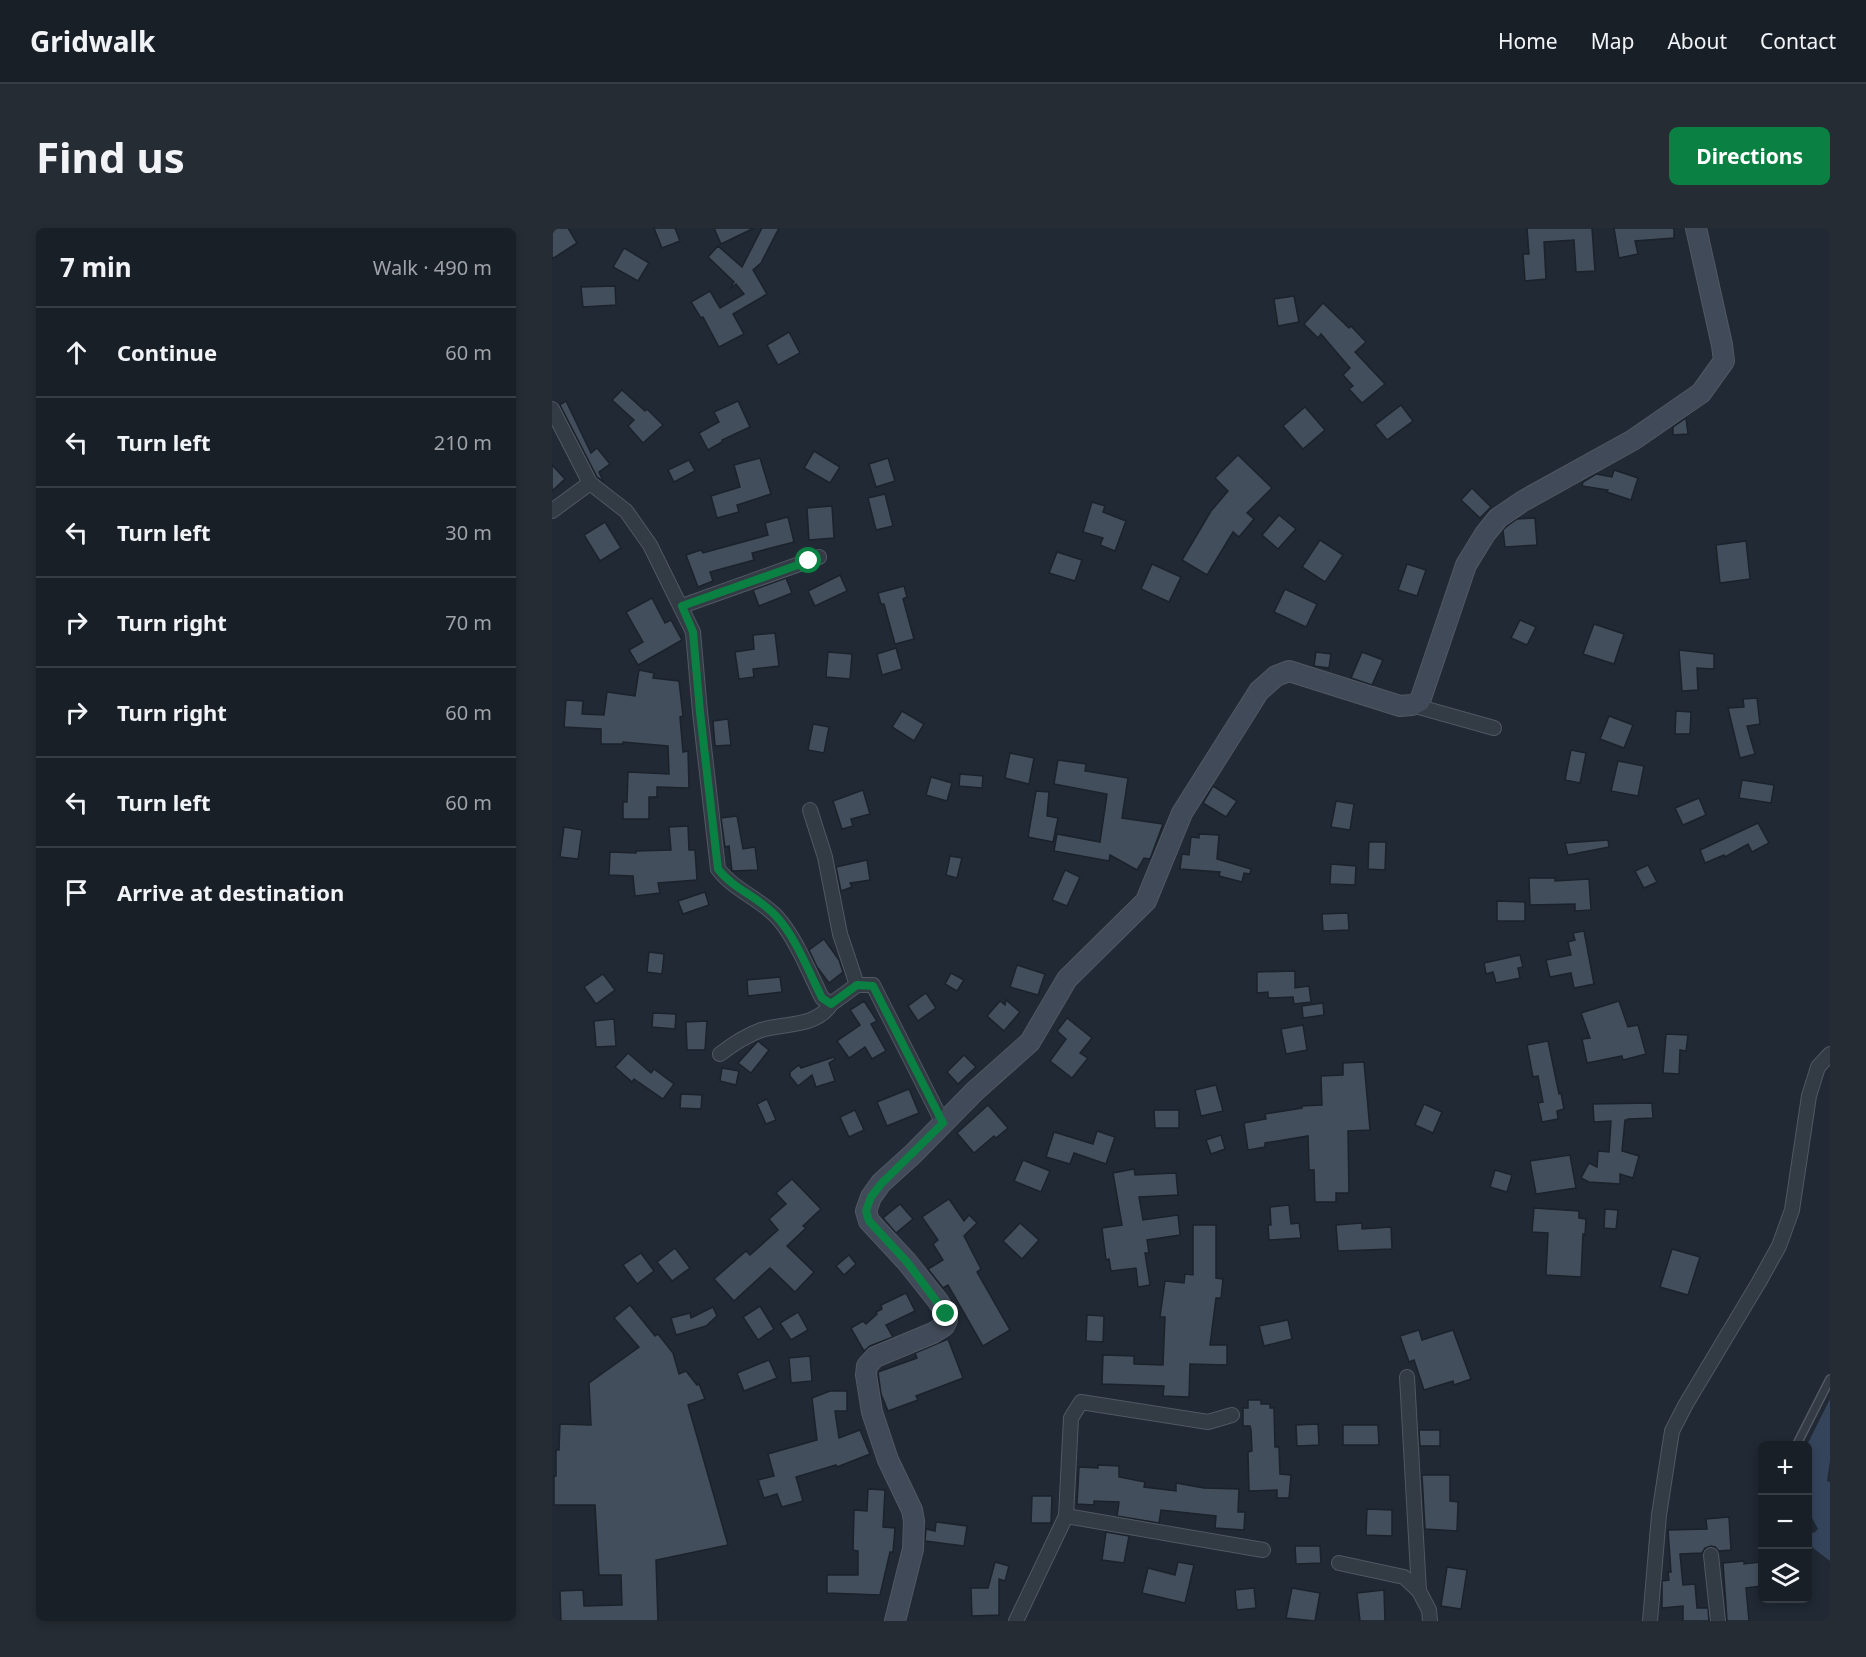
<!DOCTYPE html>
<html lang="en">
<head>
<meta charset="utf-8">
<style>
	body { margin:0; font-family:"Noto Sans",sans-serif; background:#252c33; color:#f1f3f6 }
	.controls { position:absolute; right:18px; bottom:18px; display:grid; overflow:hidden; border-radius:9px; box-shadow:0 3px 9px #0003 }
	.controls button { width:54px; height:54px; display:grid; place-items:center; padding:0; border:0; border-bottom:2px solid #363d44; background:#181f27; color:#f1f3f6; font:30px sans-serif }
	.stop { position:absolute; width:18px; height:18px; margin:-14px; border:4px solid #0b8043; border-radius:50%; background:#fff }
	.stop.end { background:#0b8043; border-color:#fff; box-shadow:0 2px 6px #0008 }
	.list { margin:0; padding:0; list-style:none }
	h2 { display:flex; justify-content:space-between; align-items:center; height:78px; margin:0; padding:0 24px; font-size:26px }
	h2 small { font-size:20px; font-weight:400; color:#9fa2a7 }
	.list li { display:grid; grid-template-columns:39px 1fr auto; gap:18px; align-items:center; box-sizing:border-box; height:90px; padding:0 24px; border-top:2px solid #363d44 }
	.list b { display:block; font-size:22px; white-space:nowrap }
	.list em { font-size:20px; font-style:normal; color:#9fa2a7 }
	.icon { flex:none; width:33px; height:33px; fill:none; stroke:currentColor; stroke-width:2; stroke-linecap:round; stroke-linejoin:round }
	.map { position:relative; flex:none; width:1278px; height:1393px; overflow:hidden; border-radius:9px }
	header { display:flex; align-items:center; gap:36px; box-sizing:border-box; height:84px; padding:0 30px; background:#181f27; border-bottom:2px solid #363d44 }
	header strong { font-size:28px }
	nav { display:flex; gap:33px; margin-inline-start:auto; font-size:21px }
	.intro { display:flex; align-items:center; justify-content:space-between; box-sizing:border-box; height:144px; padding:0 36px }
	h1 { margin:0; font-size:42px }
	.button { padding:15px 27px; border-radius:9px; background:#0b8043; color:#fff; font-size:21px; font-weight:700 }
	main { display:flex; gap:36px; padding:0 36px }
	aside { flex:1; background:#181f27; border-radius:9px; box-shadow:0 3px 9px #0003 }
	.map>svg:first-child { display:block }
	.water { fill:#34445b }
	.building { fill:#434e5c; stroke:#1b222b; stroke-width:1.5 }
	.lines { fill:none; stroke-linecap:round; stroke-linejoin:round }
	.lane-casing { stroke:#515863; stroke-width:10 }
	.street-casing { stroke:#515863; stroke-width:16 }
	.secondary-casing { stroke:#515863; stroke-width:22 }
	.lane { stroke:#333b45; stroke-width:7 }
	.street { stroke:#333b45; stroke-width:14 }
	.secondary { stroke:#414a58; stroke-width:20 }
	.route { stroke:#0b8043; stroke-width:8 }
</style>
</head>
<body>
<header>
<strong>Gridwalk</strong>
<nav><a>Home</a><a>Map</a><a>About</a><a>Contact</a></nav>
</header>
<div class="intro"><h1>Find us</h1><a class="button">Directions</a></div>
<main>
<aside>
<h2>7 min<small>Walk · 490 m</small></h2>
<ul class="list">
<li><svg class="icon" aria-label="ahead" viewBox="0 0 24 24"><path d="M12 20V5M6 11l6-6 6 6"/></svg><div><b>Continue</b></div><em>60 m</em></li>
<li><svg class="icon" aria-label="left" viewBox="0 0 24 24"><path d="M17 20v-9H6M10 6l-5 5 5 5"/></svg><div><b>Turn left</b></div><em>210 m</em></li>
<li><svg class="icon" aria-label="left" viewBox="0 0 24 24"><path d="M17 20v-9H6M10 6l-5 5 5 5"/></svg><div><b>Turn left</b></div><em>30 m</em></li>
<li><svg class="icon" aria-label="right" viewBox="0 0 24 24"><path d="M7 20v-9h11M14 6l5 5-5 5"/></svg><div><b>Turn right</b></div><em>70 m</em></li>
<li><svg class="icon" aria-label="right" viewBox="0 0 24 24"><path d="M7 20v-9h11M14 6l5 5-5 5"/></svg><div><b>Turn right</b></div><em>60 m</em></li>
<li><svg class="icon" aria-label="left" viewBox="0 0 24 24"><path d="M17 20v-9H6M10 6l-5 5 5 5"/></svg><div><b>Turn left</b></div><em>60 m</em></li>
<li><svg class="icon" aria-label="arrive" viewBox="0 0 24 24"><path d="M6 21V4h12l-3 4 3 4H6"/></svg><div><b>Arrive at destination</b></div></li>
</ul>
</aside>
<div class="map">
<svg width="1278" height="1393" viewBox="0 0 1278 1393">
	<rect width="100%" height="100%" fill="#202934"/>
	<path class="water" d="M1278,1171V1233L1275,1253L1278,1254V1333L1256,1316V1304L1262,1305L1266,1301L1256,1282L1255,1217Z"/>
	<g class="building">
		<path d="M0,0H16L25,15L0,31Z"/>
		<path d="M102,0H123L128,13L110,20Z"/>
		<path d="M162,0H202L169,16Z"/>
		<path d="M210,0H227L209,35L201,42L215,66L181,86L192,106L167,119L151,89L149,90L139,74L158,63L168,80L192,66L184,56L178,61L182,54L156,29L166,18L190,39Z"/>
		<path d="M975,0H1040L1043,43L1024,44L1022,12L992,14L994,51L973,53L971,26H977Z"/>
		<path d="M1062,0H1122V10L1083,13L1086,26L1067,30Z"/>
		<path d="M72,20L97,35L86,53L61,39Z"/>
		<path d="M63,58L64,77L31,79L29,59Z"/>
		<path d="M742,68L747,94L726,98L722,71Z"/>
		<path d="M771,75L797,100L799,98L814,114L803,124L833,156L810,175L797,161L801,158L791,147L798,140L769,106L766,110L752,96Z"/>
		<path d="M237,104L248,125L226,137L215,117Z"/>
		<path d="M70,162L93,183L95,181L111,197L91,215L76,198L82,192L60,172Z"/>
		<path d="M14,173L39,225L45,220L58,236L47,244L51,253L45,249L8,177Z"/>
		<path d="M186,173L198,199L170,212V214L156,222L147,205L167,194L162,184Z"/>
		<path d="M849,177L861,193L835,212L823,197Z"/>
		<path d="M753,179L773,202L751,221L731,198Z"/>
		<path d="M1134,190L1136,206L1121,207V199Z"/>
		<path d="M262,223L288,239L278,255L252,240Z"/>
		<path d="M686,227L720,260L695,285L702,291L687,309L681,304L655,347L630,332L659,283L676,263L663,250Z"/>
		<path d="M208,230L219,266L185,277L187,284L165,290L159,268L188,259L182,237Z"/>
		<path d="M336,230L343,253L324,259L317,236Z"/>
		<path d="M137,232L143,243L122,254L116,242Z"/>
		<path d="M0,237L13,251L0,263Z"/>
		<path d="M1062,242L1086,250L1079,272L1055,264L1056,262L1030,258L1031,254L1044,246L1060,249Z"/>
		<path d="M920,260L939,279L928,290L909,272Z"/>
		<path d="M333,266L341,298L324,302L316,270Z"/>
		<path d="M540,274L553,278L551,284L574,293L563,323L548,317L551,310L531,304Z"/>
		<path d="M280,278L282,310L257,312L255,280Z"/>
		<path d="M727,287L744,301L726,321L710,307Z"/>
		<path d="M236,289L242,314L200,325L202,332L158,344L161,353L146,359L134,327L149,322L151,325L216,307L213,295Z"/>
		<path d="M983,290L985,317L953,319L951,302L954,299L965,291Z"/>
		<path d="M53,294L69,320L48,333L32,307Z"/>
		<path d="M768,312L791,327L773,354L750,339Z"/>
		<path d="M1194,313L1198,351L1168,355L1164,317Z"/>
		<path d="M505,324L530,332L523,353L497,345Z"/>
		<path d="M600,336L629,349L617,374L589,361Z"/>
		<path d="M855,336L874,342L865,368L846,362Z"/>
		<path d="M288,347L295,363L263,378L256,363Z"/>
		<path d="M234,350L240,365L207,378L201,362Z"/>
		<path d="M352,358L355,369L351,371L362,411L343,416L332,376H329L326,365Z"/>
		<path d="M733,361L765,376L754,399L722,384Z"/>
		<path d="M100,370L113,395L119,392L130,412L86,437L77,422L91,414L74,384Z"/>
		<path d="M968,392L984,399L975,417L959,410Z"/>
		<path d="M1042,396L1072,406L1062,436L1031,426Z"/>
		<path d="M223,405L227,438L201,441L202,449L187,451L183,424L202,421L201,407Z"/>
		<path d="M344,420L350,441L330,447L325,426Z"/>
		<path d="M1127,422L1162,426V441L1145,440L1146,462L1130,463Z"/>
		<path d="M276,424L300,426L298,451L274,449Z"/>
		<path d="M764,424L779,426L777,440L762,438Z"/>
		<path d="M810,424L831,432L820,457L799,450Z"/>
		<path d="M87,442L102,445L101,450L127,453L131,488L128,489L131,524L136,523L137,560L105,559V569H97V591H71V574H75L76,544L117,546L116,518L71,514V516H49V501L12,499L14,472L31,473L30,486L52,487L55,464L83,468Z"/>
		<path d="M1205,470L1208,496L1195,498L1203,526L1188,530L1176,480L1192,479L1191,471Z"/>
		<path d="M350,483L372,496L362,513L340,499Z"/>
		<path d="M1124,483L1139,484L1138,506H1123Z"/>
		<path d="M1057,488L1081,497L1072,520L1048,511Z"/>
		<path d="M176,491L179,517L163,518L161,493Z"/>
		<path d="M261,496L277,499L272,525L256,522Z"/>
		<path d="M1019,522L1034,525L1028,555L1013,552Z"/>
		<path d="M458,525L482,530L477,556L453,550Z"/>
		<path d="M506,532L534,536L533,543L576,550L570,590L611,596L598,631L592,630L585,642L558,627L557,633L502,623L505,606L548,614L555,566L502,556Z"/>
		<path d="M1066,533L1092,538L1086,568L1059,563Z"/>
		<path d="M408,546L431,548L430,560L407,558Z"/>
		<path d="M379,549L400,555L395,573L374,567Z"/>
		<path d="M1190,552L1222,557L1219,575L1187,570Z"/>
		<path d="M661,558L685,573L674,589L651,575Z"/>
		<path d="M311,562L318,586L299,591L301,598L290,601L281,573Z"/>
		<path d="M484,563L497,564L495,588L506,590L501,614L476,609Z"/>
		<path d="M1147,570L1154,587L1131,597L1123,580Z"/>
		<path d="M784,573L802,576L798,602L779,599Z"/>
		<path d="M185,588L191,621L203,619L206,642L180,643L177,618L173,619L169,590Z"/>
		<path d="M1206,595L1217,615L1200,624L1196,616L1173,629L1172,627L1153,635L1148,622Z"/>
		<path d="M136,598L137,622H143L145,652L106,655L108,665L83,668L81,648L57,647L58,624L84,625V623L119,622L117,599Z"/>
		<path d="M12,599L30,602L26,631L8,629Z"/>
		<path d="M647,606L667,607L665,631L699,641L698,646L692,645L690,654L667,648L668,644L628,641L630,626L637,627L639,609L647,610Z"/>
		<path d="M1056,612L1057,619L1016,627L1013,615Z"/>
		<path d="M817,614H834L833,642L816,641Z"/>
		<path d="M398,628L410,630L405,650L394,647Z"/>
		<path d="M315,632L318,652L298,655L300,659L289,663L284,639Z"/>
		<path d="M779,636L804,638L803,657L778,656Z"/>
		<path d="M1096,637L1105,654L1092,660L1083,643Z"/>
		<path d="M513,642L528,649L515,678L500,672Z"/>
		<path d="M977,650H1003V653L1037,651L1039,682L1023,683V676L978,677Z"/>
		<path d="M153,664L157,677L131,686L126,673Z"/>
		<path d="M945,673L973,674V693H945Z"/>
		<path d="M796,685L797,702L771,703L770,686Z"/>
		<path d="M1032,703L1042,756L1022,760L1019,745L998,749L994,732L1019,727L1016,714L1023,712L1021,705Z"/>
		<path d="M272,711L287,732L291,744L277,755L265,739L257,722Z"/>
		<path d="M97,724L112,726L110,746L95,744Z"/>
		<path d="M968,727L971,739L966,740L968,750L944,755L941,744L934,746L932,735Z"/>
		<path d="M465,737L493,746L486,767L458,759Z"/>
		<path d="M743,743V760L757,758L759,774L742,776L741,769L716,770V764L705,765V744Z"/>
		<path d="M399,745L412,752L405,763L393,756Z"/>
		<path d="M51,746L63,762L44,776L32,759Z"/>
		<path d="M228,749L230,764L196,768L195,752Z"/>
		<path d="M374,765L384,780L366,793L356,778Z"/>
		<path d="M454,772L468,784L452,803L435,788L448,773L453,777Z"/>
		<path d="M312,773L325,793L319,796L334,823L320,831L313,819L297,830L285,813L308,797L298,782Z"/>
		<path d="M1067,773L1076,799L1086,797L1094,826L1071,832L1070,828L1035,835L1030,811L1038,810L1029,785Z"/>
		<path d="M771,775L772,787L751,790L750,778Z"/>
		<path d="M101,785L124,786L123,801L100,799Z"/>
		<path d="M515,790L540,810L528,825L536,830L520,850L498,833L514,811L505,803Z"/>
		<path d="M62,791L64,818L44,819L42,793Z"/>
		<path d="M155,793L153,822H135L134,794Z"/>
		<path d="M751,797L755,822L734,826L729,801Z"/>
		<path d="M1114,806L1136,807L1134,823L1128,822L1127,846L1111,845Z"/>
		<path d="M206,813L217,822L199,845L186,835Z"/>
		<path d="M996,813L1007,866L1009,865L1012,881L1005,883L1006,891L990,894L986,875L991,874L986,848L981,849L975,817Z"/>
		<path d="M76,825L99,845L102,841L122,856L111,871L82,851L80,854L63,839Z"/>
		<path d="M412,827L424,839L406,856L395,844Z"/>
		<path d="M282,829L283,831L277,835L283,853L264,859L260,847L246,858L238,848V844L247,837L249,840Z"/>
		<path d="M812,834L818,902L796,903L797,965H784V974H763L762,942H757L756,908L713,915V919L696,922L692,895L714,891L713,886L750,880V878L770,877L769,848L791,847V835Z"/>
		<path d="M170,840L187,843L184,857L168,853Z"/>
		<path d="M664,857L671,883L649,888L643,862Z"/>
		<path d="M357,861L367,885L335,898L325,874Z"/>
		<path d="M129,866L150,867L149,881L128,880Z"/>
		<path d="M215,871L224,892L214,896L205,876Z"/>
		<path d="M1100,875L1101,890L1076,891V892H1073L1070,923L1087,928L1081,950L1068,946V956L1037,954L1029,950L1037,935L1045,939L1046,923L1057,924L1059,893L1042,894L1041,876Z"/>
		<path d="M872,876L890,884L881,905L863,897Z"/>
		<path d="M436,877L456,900L444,910L442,908L422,925L405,905Z"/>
		<path d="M303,882L312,902L297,909L288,889Z"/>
		<path d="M602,882H627V900H603Z"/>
		<path d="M545,903L563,909L554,936L522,925L518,936L494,929L502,904L541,916Z"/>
		<path d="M669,907L673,921L659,926L654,912Z"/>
		<path d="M1018,927L1024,960L984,966L978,933Z"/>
		<path d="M471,932L498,943L489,964L462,953Z"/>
		<path d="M582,941L583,947L624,945L626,967L587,969L591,992L626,987L628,1007L595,1012L597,1025H593L598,1057L586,1059L584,1040L559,1043L557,1031L554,1032L550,1000L570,997L561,945Z"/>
		<path d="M943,942L960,947L955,964L938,959Z"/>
		<path d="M240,951L269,981L251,998L254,1000L235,1018L262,1044L243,1064L218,1040L182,1073L162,1051L194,1023L198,1027L226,1002L217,991L234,976L224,965Z"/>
		<path d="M397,971L412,993L417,987L425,995L412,1008L429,1041L425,1044L458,1102L431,1118L396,1057L391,1060L376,1041L391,1032L381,1016L386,1012L370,989Z"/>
		<path d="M348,976L361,991L344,1005L331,990Z"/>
		<path d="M737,977L739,996L747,995L749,1010L717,1012L716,997H719L718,979Z"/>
		<path d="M982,980L1027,983V990L1034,991L1033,1007L1031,1006L1029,1049L994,1047L996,1005L980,1004Z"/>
		<path d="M1053,981L1066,982L1064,1001L1052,1000Z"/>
		<path d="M468,995L487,1012L470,1031L451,1013Z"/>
		<path d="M810,995V1001L839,999L840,1021L786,1023L784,997Z"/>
		<path d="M641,997H664V1050L671,1051L669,1070H664L658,1117H675V1137L638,1136L637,1169L611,1168L612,1158L550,1156L551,1127L582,1128V1136L611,1137L613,1089H608L613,1053L632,1055L633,1046L641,1047Z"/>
		<path d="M123,1020L138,1040L120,1053L105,1034Z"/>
		<path d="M1120,1021L1148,1029L1136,1067L1108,1059Z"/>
		<path d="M89,1025L102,1043L85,1056L71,1037Z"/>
		<path d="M297,1027L304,1036L292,1047L284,1038Z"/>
		<path d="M354,1065L363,1083L334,1097L341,1109L318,1118L312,1123L299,1100L311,1093L314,1096L325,1086L324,1084L330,1081L329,1077Z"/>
		<path d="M78,1077L103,1108L106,1106L121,1125L127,1146L134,1143L145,1157L147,1156L153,1171L136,1177L176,1317L104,1332L106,1393H9L8,1363L31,1362L32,1378L70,1377L69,1347H47L43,1277H2V1248H4V1222H7L8,1196L39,1197L37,1155L87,1119L62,1090Z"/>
		<path d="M208,1078L222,1101L206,1112L191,1089Z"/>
		<path d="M161,1079L165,1088L154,1098L124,1107L119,1090L138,1085L139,1090Z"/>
		<path d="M246,1084L256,1102L239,1112L228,1095Z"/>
		<path d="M535,1087L552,1088L551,1114L534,1113Z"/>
		<path d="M736,1092L740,1111L712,1118L707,1098Z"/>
		<path d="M867,1102L870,1112L901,1102L919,1151L902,1157L901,1153L872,1162L862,1132L857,1134L848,1108Z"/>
		<path d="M396,1111L411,1150L364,1168L366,1172L336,1183L329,1166L326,1144L365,1130L363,1125Z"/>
		<path d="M258,1128L260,1153L239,1155L237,1130Z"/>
		<path d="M217,1132L225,1150L192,1163L185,1145Z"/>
		<path d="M278,1163H295V1183H283L287,1210L308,1202L318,1226L285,1239L284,1237L244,1249L251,1273L230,1279L225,1266L212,1270L206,1252L222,1248L216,1226L265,1212L260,1170Z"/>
		<path d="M696,1172H709V1176H718V1180H722L723,1219H727L728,1246L739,1247L737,1270H725V1262L697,1263L696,1224L700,1223L699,1202L698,1198H691V1180H696Z"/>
		<path d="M766,1196L767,1217L745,1218L744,1197Z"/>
		<path d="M791,1197H826L827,1217H791Z"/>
		<path d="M867,1202H888V1218H868Z"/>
		<path d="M546,1237L567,1238V1249L593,1254L592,1259L624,1263V1255L652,1260L687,1261L686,1284H693L692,1302L663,1300L664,1288L609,1282L607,1295L565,1288L567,1274L542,1273V1277L525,1276L527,1239L546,1240Z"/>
		<path d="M870,1247H898V1273L906,1274L905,1303L873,1301Z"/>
		<path d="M316,1261L333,1262L331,1299L343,1300L341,1324H338L328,1367L275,1365V1347H306V1323L301,1322L302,1282L315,1283Z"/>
		<path d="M480,1268H500L499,1295H479Z"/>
		<path d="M815,1281L840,1282V1308L814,1307Z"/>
		<path d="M1177,1289L1179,1322L1167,1323L1163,1319L1159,1318L1153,1320L1150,1325L1128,1326L1131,1357L1143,1356L1145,1380H1156L1157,1393H1131V1378L1110,1380V1353L1117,1352L1116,1344H1119L1116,1302L1155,1301L1154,1291Z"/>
		<path d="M384,1294L415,1298L412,1318L373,1313L374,1301L383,1303Z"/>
		<path d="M554,1304L577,1308L572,1335L550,1332Z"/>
		<path d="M743,1318H768L769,1335L744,1336Z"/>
		<path d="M1192,1333V1336L1208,1334L1210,1358L1194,1360L1197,1393H1175L1171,1335Z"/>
		<path d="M443,1334L457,1338L453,1353L447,1351V1387L420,1388L419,1360H436Z"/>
		<path d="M626,1334L642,1337L633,1375L590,1365L596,1340L623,1347Z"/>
		<path d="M895,1339L915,1342L909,1381L889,1378Z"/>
		<path d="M702,1360L704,1380L685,1382L683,1362Z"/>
		<path d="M740,1360L768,1365L763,1393L734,1390Z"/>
		<path d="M832,1362L833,1393H808L805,1365Z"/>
	</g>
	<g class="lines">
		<g class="lane-casing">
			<path id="lane" d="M1244,1218L1278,1151"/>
		</g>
		<g class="street-casing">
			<g id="street">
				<path d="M0,181L38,255L74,283L98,317L141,404L148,484L166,641C181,661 206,670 224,688C243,708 257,744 270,770L279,776L305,757H321L391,895"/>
				<path d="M0,283L38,255"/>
				<path d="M130,378L267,329"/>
				<path d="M860,477L942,500"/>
				<path d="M258,582L273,629L288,706L305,757"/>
				<path d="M168,826C181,816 193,808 209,802C233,795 265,799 279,776"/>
				<path d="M855,1149L867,1363"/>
				<path d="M514,1288L711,1322"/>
				<path d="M1159,1327L1166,1393"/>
				<path d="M787,1335L852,1349L867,1363L877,1382L878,1393"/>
				<path d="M464,1393L514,1288L519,1190L529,1174L656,1194L680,1187"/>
				<path d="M1098,1393L1107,1287L1120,1203L1134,1176L1207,1054L1227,1018L1240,982L1257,868L1266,839L1278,826"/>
			</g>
		</g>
		<g class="secondary-casing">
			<path id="secondary" d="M343,1393L361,1321L362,1293L360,1282L336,1232L320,1184L314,1147L315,1138L323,1129L381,1105L392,1098L395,1092L394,1086L386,1073L355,1034L317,993L314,983L319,969L329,955L361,926L423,863L478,814L515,751L594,673L630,585L707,463L724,448L737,443L848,478L860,477L868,473L914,337L933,306L946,290L971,273L1081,212L1149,165L1172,133L1170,117L1144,0"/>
		</g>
		<use href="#lane" class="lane"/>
		<use href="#street" class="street"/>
		<use href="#secondary" class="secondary"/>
	</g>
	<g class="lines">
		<path class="route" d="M257,333L130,378L141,404L148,484L166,641C181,661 207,669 224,688C243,708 257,744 270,770L279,776L305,757L321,758L391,895L329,956L319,969L314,983L317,993L355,1034L394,1086"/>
	</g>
</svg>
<div class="controls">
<button>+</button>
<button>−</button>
<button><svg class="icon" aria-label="layers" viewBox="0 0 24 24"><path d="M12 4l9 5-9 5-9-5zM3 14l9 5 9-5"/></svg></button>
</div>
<div class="stop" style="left:257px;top:333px"></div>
<div class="stop end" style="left:394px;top:1086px"></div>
</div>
</main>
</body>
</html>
